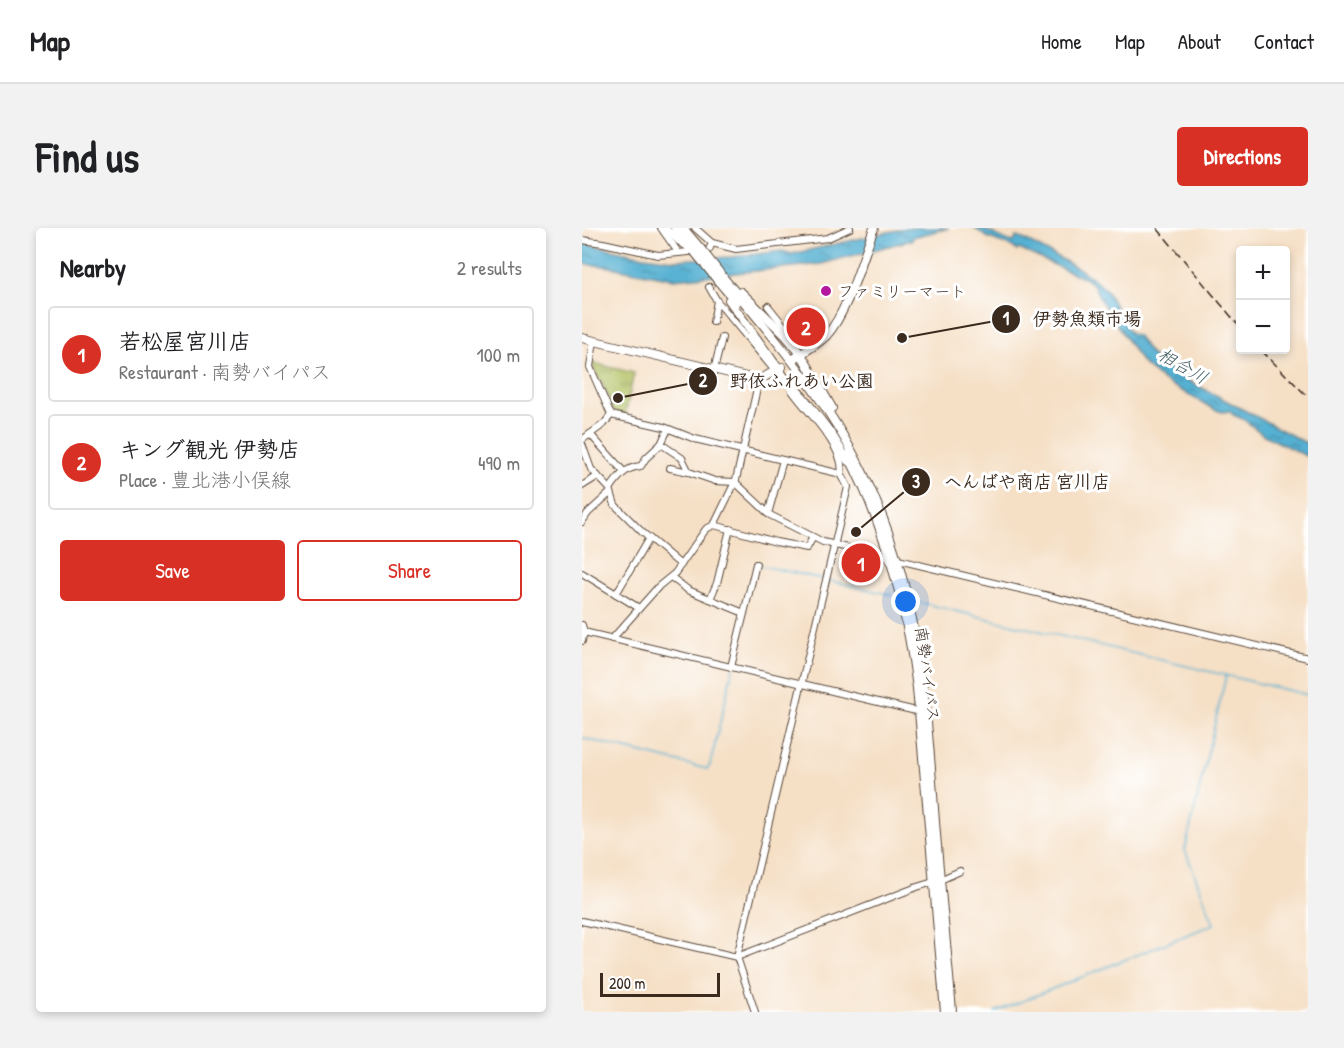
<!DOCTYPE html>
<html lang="en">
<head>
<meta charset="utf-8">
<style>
	body { margin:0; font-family:"Patrick Hand","Klee One",sans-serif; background:#f2f2f2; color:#202124 }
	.controls { position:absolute; right:18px; top:18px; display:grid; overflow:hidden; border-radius:6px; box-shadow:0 3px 9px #0003 }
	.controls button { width:54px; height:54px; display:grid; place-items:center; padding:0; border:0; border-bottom:2px solid #e0e0e0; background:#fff; color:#202124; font:30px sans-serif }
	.scale { position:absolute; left:18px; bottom:15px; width:120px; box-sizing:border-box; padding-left:6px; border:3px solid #3b2a1e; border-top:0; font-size:16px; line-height:21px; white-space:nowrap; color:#3b2a1e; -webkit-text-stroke:4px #fff; paint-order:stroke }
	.you { position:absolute; left:324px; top:374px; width:21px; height:21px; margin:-15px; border:4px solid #fff; border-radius:50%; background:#1a73e8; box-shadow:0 0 0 9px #1a73e833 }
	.badge { display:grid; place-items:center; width:39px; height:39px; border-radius:50%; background:#d93025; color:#fff; font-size:20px; font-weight:700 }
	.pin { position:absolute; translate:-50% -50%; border:3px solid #fff; box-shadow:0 2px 6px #0006 }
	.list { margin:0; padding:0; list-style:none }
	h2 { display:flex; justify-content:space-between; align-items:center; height:78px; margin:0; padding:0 24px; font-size:26px }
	h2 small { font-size:20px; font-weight:400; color:#757577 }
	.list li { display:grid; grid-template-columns:39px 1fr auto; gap:18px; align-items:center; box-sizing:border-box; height:96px; margin:0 12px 12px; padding:0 12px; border:2px solid #e0e0e0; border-radius:6px }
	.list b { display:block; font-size:22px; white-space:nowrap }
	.list p { margin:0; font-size:20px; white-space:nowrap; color:#757577 }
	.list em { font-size:20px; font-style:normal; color:#757577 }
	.actions { display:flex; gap:12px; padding:18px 24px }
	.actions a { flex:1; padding:14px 0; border:2px solid #d93025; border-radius:6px; text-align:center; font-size:21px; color:#d93025 }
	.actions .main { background:#d93025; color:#fff }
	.map { position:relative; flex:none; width:726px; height:784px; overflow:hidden; border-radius:6px }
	header { display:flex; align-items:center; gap:36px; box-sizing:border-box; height:84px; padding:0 30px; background:#fff; border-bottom:2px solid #e0e0e0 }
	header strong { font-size:28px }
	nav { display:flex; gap:33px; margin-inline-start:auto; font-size:21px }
	.intro { display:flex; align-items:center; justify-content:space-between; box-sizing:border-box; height:144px; padding:0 36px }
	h1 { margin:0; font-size:42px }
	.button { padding:15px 27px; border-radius:6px; background:#d93025; color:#fff; font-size:21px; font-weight:700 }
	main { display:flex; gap:36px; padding:0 36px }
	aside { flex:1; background:#fff; border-radius:6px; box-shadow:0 3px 9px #0003 }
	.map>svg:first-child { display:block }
	.grass { fill:url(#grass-tufts); stroke:#767640; stroke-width:1.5 }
	.water { fill:url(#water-ripples); stroke:#486d78; stroke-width:1.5 }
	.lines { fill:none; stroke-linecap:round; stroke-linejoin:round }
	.stream { stroke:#54b0d2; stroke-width:1.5 }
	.minor-casing { stroke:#574537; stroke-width:8 }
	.major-casing { stroke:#574537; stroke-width:10 }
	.highway-casing { stroke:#574537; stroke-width:10 }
	.minor { stroke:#fff; stroke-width:6 }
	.major { stroke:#fff; stroke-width:8 }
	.highway { stroke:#fff; stroke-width:8 }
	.rail { stroke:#3b2a1e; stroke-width:1.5; stroke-dasharray:9 4.5; stroke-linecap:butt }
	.highway-bridge-casing { stroke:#574537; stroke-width:10; stroke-linecap:butt }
	.highway-bridge { stroke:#fff; stroke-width:8 }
	.poi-dot { fill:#b5179e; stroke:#fff; stroke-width:2 }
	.labels { text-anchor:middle; stroke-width:6; stroke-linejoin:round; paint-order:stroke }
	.poi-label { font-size:16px; fill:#3b2a1e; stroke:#fff; text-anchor:start }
	.street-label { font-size:16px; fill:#3b2a1e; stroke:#fff }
	.water-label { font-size:18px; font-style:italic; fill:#456066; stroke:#fff }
	.leader { fill:none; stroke:#3b2a1e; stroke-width:2 }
	.callout-dot { fill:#3b2a1e; stroke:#fff; stroke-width:2 }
	.mark-label { font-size:18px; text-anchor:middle; font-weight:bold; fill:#fff }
	.callout-label { font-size:18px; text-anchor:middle; font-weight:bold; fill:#3b2a1e; stroke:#fff; stroke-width:6; stroke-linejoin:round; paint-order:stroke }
</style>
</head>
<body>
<header>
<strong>Map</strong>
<nav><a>Home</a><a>Map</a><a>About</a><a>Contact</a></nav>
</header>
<div class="intro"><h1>Find us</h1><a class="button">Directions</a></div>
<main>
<aside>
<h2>Nearby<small>2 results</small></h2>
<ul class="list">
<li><span class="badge">1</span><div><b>若松屋宮川店</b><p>Restaurant · 南勢バイパス</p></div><em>100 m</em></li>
<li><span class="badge">2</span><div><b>キング観光 伊勢店</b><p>Place · 豊北港小俣線</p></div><em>490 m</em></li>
</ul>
<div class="actions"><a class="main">Save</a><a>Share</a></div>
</aside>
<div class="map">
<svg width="726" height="784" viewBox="0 0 726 784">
	<defs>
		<pattern id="grass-tufts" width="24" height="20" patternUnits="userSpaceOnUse" patternTransform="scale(1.5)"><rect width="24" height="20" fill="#b2c163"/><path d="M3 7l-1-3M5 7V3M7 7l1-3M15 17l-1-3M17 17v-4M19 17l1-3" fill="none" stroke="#929d51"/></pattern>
		<pattern id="water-ripples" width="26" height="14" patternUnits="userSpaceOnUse" patternTransform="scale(1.5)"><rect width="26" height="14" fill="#54b0d2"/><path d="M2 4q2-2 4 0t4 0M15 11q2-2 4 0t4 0" fill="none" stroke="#478faa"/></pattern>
	</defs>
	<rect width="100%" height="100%" fill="#fff"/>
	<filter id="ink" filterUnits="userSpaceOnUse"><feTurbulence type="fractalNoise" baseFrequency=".0167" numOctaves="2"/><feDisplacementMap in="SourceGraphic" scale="12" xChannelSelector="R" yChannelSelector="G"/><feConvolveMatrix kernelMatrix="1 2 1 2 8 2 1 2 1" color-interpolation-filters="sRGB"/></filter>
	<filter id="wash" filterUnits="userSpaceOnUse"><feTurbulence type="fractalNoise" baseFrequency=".008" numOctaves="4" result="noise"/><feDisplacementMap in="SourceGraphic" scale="24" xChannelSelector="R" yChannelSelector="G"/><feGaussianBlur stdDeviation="1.35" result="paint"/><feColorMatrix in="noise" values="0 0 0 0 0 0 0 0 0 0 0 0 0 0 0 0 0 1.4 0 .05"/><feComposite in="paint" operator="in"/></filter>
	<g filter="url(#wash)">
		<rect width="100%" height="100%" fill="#f5dfc5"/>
		<path class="grass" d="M11,135L52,145L43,187L31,183L21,157L12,142Z"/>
		<g class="water">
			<path d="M324,0H367L331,9L330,12L239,36L124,48L91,51L23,38L0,36V15L62,28L92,32L150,29L200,23L210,26Z"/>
			<path d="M392,0H399L429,14L433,13L434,9L441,11L496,40L513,52L524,62L548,105L556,108L568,126L592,145L726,216V229L682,207L661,191L651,187L648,183L640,184L632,181L582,153L560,135L518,71L512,57L504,51L437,21L435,23L431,19L405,9Z"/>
		</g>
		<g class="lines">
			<g class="stream">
				<path d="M176,337L241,351"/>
				<path d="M245,352L310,367"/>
				<path d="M336,374L726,467"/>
				<path d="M0,510L125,541L128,537L151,440"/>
				<path d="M413,784L632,696L603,622L644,448"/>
			</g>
		</g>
	</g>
	<g filter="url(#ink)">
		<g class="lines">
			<g class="minor-casing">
				<g id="minor">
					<path d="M79,0L96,24"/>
					<path d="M84,0L96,13L107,20"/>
					<path d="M113,0L130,15L154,21L246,10L268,0"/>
					<path d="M0,12L21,15L76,27L127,22L130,15"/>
					<path d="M127,59L135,73L193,143"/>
					<path d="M186,78L203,99L204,108"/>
					<path d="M131,94L135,73"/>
					<path d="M12,113L8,139L29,187"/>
					<path d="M132,142L140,110"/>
					<path d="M209,161C223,182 265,221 259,246"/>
					<path d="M29,187L82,199L113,211L255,245L259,246L266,259L155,729L173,784"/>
					<path d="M8,206L42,244"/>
					<path d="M0,212L22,196L29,187"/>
					<path d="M0,216L9,241L28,261L33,277L60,304L99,337"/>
					<path d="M79,216L100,230L107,244"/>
					<path d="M88,240L107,244L133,253L153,254L188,287L241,314L726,430"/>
					<path d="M0,258L16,248"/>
					<path d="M28,261C36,249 44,239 59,238L64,230L79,216L86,201"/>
					<path d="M186,286L201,232"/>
					<path d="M0,294L6,285L29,264"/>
					<path d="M132,297L194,314L225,320L231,309"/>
					<path d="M0,345L57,380"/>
					<path d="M89,349L106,362L162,385"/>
					<path d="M34,366L67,310"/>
					<path d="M128,371L135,355L148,301"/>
					<path d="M0,397L2,404L0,413"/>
					<path d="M2,404L334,483"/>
					<path d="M30,411L77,358L93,345L124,301L132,297L134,293L154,252L177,152"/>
					<path d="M149,439L174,336"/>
					<path d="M0,693L155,729L335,659L358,652L378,643"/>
				</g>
			</g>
			<g class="major-casing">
				<g id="major">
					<path d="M0,110L177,152L200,139"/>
					<path d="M213,130C223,123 235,117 244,108C266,84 280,31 292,0"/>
				</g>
			</g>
			<g class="highway-casing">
				<g id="highway">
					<path d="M93,0L112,23"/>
					<path d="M101,0L118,20"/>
					<path d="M144,53C196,113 246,173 281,245C337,358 344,471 353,594C358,657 365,721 370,784"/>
					<path d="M137,54L154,74"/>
					<path d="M159,64L204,108L219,126L250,180"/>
					<path d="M147,72L203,150L221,169L250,207L266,233"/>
					<path d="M266,227C303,299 325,380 335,460L363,784"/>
				</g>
			</g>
			<use href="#minor" class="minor"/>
			<use href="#major" class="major"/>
			<use href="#highway" class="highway"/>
			<g class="rail">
				<path d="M575,0L658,99"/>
				<path d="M679,122L726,169"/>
			</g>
			<g class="highway-bridge-casing">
				<g id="highway-bridge">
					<path d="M118,20L144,53"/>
					<path d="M112,23L137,54"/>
				</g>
			</g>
			<use href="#highway-bridge" class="highway-bridge"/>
		</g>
	</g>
	<circle class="poi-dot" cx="244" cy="63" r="6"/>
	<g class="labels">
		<g class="poi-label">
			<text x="256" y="69">ファミリーマート</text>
		</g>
		<g class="street-label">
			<text transform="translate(346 446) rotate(82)" y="6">南勢バイパス</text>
		</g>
		<g class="water-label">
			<text transform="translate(601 138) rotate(30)" y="6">相合川</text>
		</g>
	</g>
	<path class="leader" d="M320 110L424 91M36 170L121 153M274 304L334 254"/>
	<g class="callout-dot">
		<circle cx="320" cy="110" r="6"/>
		<circle cx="36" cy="170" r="6"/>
		<circle cx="274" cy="304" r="6"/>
		<circle cx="424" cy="91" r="15"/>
		<circle cx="121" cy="153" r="15"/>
		<circle cx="334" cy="254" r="15"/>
	</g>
	<g class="mark-label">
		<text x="424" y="97">1</text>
		<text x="121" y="159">2</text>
		<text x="334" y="260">3</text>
	</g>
	<g class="callout-label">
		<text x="505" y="97">伊勢魚類市場</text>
		<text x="220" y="159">野依ふれあい公園</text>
		<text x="445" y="260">へんばや商店 宮川店</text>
	</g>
</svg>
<div class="controls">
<button>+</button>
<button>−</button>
</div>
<div class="scale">200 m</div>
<div class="you"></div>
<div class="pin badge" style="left:279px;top:335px">1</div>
<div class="pin badge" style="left:224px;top:99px">2</div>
</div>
</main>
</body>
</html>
